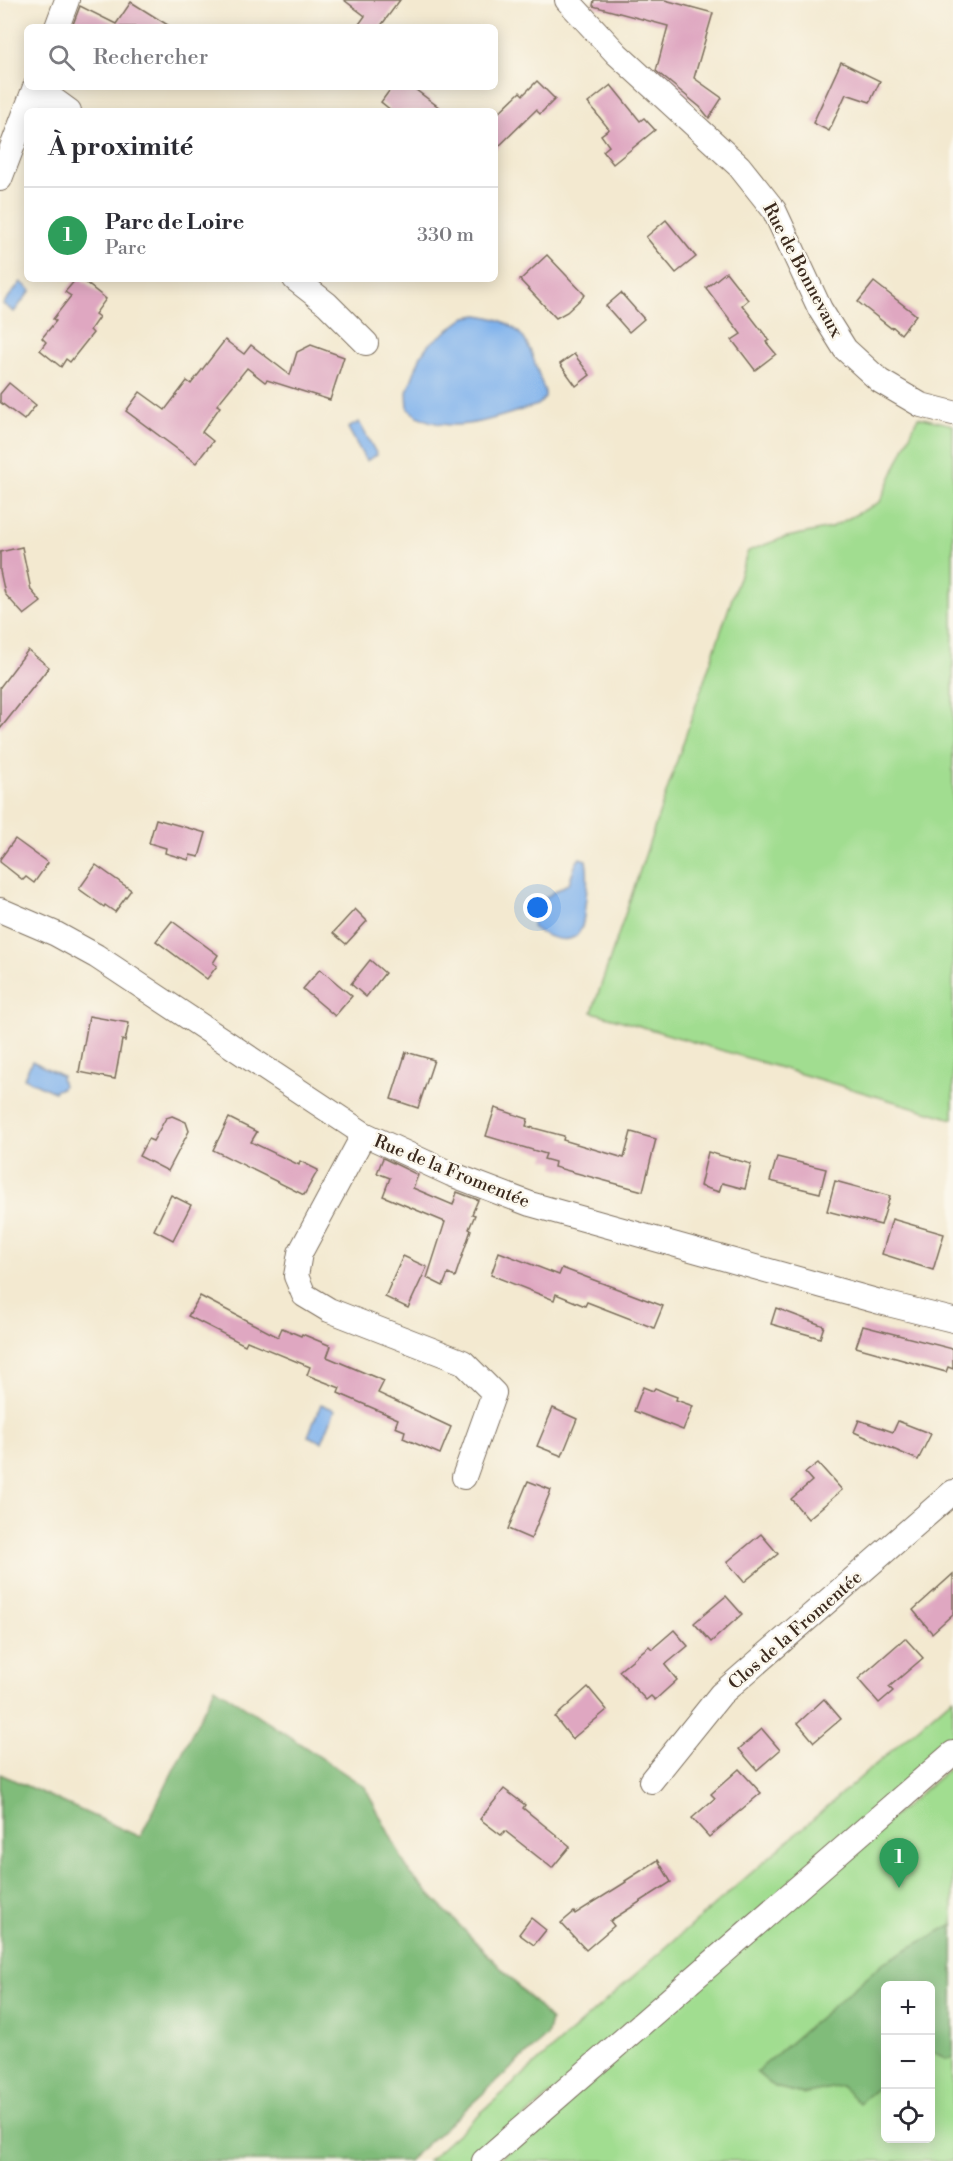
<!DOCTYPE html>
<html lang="fr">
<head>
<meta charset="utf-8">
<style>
	body { margin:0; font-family:"Libre Bodoni",serif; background:#f7f7f7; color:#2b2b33 }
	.controls { position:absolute; right:18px; bottom:18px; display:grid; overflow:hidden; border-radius:9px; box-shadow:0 3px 15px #0003 }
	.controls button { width:54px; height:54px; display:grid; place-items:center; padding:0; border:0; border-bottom:2px solid #e1e1e2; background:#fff; color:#2b2b33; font:30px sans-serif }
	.you { position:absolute; left:538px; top:908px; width:21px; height:21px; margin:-15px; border:4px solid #fff; border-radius:50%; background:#1a73e8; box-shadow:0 0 0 9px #1a73e833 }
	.badge { display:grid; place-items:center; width:39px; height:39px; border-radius:50%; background:#0f766e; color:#fff; font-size:20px; font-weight:700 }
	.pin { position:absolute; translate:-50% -50px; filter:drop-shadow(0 2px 3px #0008) }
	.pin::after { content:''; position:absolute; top:32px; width:21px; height:18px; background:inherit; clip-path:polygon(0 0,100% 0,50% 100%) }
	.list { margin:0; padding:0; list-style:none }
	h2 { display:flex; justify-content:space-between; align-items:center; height:78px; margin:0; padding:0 24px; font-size:26px }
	h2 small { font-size:20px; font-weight:400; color:#7c7c81 }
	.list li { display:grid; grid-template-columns:39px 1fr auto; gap:18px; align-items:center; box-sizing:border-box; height:96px; padding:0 24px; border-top:2px solid #e1e1e2 }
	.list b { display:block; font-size:22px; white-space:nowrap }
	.list p { margin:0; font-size:20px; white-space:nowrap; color:#7c7c81 }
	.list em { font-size:20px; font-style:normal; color:#7c7c81 }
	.icon { flex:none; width:33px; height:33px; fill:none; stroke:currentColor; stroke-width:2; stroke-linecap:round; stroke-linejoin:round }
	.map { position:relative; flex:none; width:953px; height:2161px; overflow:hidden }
	.search { position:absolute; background:#fff; box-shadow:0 3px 15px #0003; left:24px; top:24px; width:474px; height:66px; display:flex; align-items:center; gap:15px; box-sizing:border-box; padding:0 21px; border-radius:9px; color:#7c7c81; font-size:22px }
	.panel { position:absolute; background:#fff; box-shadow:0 3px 15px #0003; left:24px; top:108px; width:474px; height:174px; border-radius:9px }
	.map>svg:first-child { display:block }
	.green { fill:#a1dd90; stroke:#6e8457; stroke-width:1.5; fill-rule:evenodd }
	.forest { fill:#80bc7a; stroke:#5e734c; stroke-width:1.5 }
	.water { fill:#80b2ec; stroke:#5e6e85; stroke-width:1.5 }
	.building { fill:#dfa7c1 }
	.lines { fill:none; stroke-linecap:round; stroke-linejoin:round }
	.street-casing { stroke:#7b6d5c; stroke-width:26 }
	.street { stroke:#fff; stroke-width:24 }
	.labels { text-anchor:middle; stroke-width:5; stroke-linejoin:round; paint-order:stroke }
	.street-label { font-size:18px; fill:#3b2a1e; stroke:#fbf7ec }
</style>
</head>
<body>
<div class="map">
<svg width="953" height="2161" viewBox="0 0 953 2161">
	<rect width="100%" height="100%" fill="#fbf7ec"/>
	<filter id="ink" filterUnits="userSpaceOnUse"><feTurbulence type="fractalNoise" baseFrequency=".0167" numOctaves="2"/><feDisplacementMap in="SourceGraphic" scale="12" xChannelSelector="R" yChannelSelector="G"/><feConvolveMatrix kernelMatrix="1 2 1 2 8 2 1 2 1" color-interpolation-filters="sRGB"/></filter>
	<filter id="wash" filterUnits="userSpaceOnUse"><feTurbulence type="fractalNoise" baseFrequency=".008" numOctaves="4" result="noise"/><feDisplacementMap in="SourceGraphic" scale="24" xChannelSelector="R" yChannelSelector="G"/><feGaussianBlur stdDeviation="1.35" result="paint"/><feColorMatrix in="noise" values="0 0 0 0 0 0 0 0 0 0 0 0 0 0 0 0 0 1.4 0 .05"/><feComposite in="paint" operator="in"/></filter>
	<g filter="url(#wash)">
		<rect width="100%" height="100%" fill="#f3e9d0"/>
		<g class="green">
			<path d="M918,417L953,425V1119L592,1012L748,551L783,538L830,528L880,502Z"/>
			<path d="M953,1697V1748L474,2161H427L656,1956Z"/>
			<path d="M953,1765V2161H497ZM886,1986H930V2138H886Z"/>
		</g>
		<g class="forest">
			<path d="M215,1687L365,1787L410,1874L551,2020L547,2036L408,2161H0V1774L140,1837Z"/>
			<path d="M953,1924V2057L947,2059L931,2051L930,1986H886L885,2081L859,2103L841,2086L803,2094L774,2087L756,2072L884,1962Z"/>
		</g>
		<g class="water">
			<path d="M21,282L31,290L14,312L3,304Z"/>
			<path d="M478,315C530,322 529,350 545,392V398L538,405C496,417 445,441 408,409L407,392L421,355L428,345L466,317Z"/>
			<path d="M359,422L377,455L366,461L348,428Z"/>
			<path d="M580,858L586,860C589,876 587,890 585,906C584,913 584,923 581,929C572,949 544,936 532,927L535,913L540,901L569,883L576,863Z"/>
			<path d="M32,1061L62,1076L61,1079L63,1085L62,1088L56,1090L54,1092L24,1078Z"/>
			<path d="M321,1404L335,1410L322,1442L308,1436Z"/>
		</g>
		<g id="blocks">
			<g class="building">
				<path d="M344,0H400L380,27H357L365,16Z"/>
				<path d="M594,0H665L713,13L694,78L722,98L709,118L700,107L656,71L668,26L593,6Z"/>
				<path d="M131,2L171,27H72L80,6L116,24Z"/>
				<path d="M841,62L880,81L870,102L846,94L829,131L813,123Z"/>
				<path d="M537,81L555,99L540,114L536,110L495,150V116L520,92L523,95Z"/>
				<path d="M611,85L640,121L644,118L655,130L613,164L603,151L609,146L601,135L609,129L588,103Z"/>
				<path d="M392,87H412L444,111H392L381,102Z"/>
				<path d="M666,220L696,257L676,273L646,237Z"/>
				<path d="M547,255L585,295L567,312L556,318L520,280Z"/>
				<path d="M726,272L748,300L742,305L769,340L766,342L776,354L755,370L732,340L741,334L706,288Z"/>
				<path d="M76,279H81L106,299L95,314L99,317L90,330L93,333L70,362L66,359L61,367L40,350L46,342L42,338L56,321L53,319L71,296L65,292Z"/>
				<path d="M874,282L916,315L901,334L893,327L891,328L858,302Z"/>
				<path d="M621,293L644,319L629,332L606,306Z"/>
				<path d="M225,340L244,354L251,345L290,375L297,352L311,345L344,357L330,400L267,380L265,382L247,368L217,405L220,407L202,432L213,441L196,463L126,411L140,392L165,410L187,381L191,384Z"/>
				<path d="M574,354L590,375L576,386L560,364Z"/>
				<path d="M9,383L36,405L24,420L0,402V394Z"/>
				<path d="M22,547L31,590L41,602L24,615L5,594L0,571V552Z"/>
				<path d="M28,650L49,667L0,729V687Z"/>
				<path d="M156,819L206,833L199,857L190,855L189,860L165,853L166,848L149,843Z"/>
				<path d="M15,839L48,863L34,883L26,877L23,880L0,862V859Z"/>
				<path d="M96,865L131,890L115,912L105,905L104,907L79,889Z"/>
				<path d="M355,909L367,921L346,944L333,933Z"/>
				<path d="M172,921L218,955L213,963L217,966L207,979L156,941Z"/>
				<path d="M370,960L385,973L366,997L351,984Z"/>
				<path d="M320,969L352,996L335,1016L303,989Z"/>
				<path d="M89,1016L129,1023L125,1041L122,1040L115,1079L79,1072Z"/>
				<path d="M406,1052L434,1060L418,1108L391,1099Z"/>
				<path d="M495,1108L528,1119L526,1126L564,1136L563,1140L624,1158L631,1132L656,1139L643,1191L554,1167L555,1162L544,1159L546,1154L486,1136Z"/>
				<path d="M172,1116L186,1122L189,1131L168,1171L139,1156L148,1139L153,1141L166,1118Z"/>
				<path d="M229,1118L257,1132L251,1142L299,1165L300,1161L318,1170L304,1195L213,1150Z"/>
				<path d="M708,1152L751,1164L745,1189L722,1183L719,1192L700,1186Z"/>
				<path d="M777,1157L826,1169L820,1193L770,1181Z"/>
				<path d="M383,1158L418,1175L413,1188L453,1205L457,1192L478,1200L472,1214L475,1215L469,1229L471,1230L455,1277L448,1274L443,1286L427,1278L445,1222L383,1196L390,1178L377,1173Z"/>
				<path d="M835,1181L890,1196L881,1225L827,1211Z"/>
				<path d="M171,1195L191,1205L173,1240L154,1230Z"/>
				<path d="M892,1219L944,1234L933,1270L882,1254Z"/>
				<path d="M499,1252L559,1275L562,1268L663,1306L654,1328L587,1302L585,1306L556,1294L554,1300L491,1275Z"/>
				<path d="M403,1256L427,1267L408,1308L385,1297Z"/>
				<path d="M200,1296L278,1337L282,1328L301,1336L302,1334L331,1346L327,1357L384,1381L378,1393L451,1427L440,1454L403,1438L405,1431L395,1427L398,1419L338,1393L340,1388L307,1375L310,1367L247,1341L245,1345L188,1316Z"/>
				<path d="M776,1308L824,1326L820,1338L771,1324Z"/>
				<path d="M863,1326L953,1349V1369L948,1367L946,1372L856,1347Z"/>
				<path d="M643,1387L653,1391L655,1388L669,1394L677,1397L676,1400L693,1406L683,1430L634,1411Z"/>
				<path d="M553,1408L577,1419L562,1456L537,1446Z"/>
				<path d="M859,1420L893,1432L898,1421L931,1434L918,1460L854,1432Z"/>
				<path d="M818,1463L842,1490L808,1519L791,1499L812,1481L805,1473Z"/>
				<path d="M528,1481L551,1490L531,1539L508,1529Z"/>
				<path d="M761,1534L778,1554L744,1582L727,1562Z"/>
				<path d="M953,1574V1614L932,1633L913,1610Z"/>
				<path d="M726,1596L742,1614L711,1642L694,1623Z"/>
				<path d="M674,1630L688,1646L665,1665L677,1680L655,1700L651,1696L646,1700L619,1671L649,1646L652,1649Z"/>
				<path d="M905,1638L923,1658L889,1687L893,1691L879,1703L858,1679Z"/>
				<path d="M588,1687L607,1710L572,1739L555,1717Z"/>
				<path d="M824,1699L841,1719L814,1742L798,1723Z"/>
				<path d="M762,1729L780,1750L757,1770L739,1749Z"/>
				<path d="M739,1769L761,1793L709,1837L692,1818L715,1798L711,1794Z"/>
				<path d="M504,1789L525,1805L523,1808L570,1846L552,1868L505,1831L501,1835L480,1819Z"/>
				<path d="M658,1860L671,1882L610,1921L614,1926L586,1950L561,1923L574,1912L575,1914L626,1882L625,1881Z"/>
				<path d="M531,1918L546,1930L534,1945L519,1934Z"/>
			</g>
		</g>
	</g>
	<g filter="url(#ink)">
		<use href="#blocks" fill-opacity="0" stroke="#7b6d5c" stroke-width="1.5"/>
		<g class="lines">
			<g class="street-casing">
				<g id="street">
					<path d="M567,0L617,54L739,166L774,210L820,309L845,349L880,381L921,405L953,413"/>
					<path d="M57,27L67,0"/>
					<path d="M36,87L69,111"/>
					<path d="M0,179L35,87"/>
					<path d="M295,279L327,304L366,343"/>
					<path d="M0,910L56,934L96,956L364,1134L451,1174L530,1204L880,1302L953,1320"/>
					<path d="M364,1134L300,1253L296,1276L304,1295L329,1310L463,1362L494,1393L464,1477"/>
					<path d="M651,1781L721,1694L953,1492"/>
					<path d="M484,2161L953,1753"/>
				</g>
			</g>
			<use href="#street" class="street"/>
		</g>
	</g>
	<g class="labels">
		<g class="street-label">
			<text transform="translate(803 270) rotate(62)" y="6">Rue de Bonnevaux</text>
			<text transform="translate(452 1171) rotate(22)" y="6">Rue de la Fromentée</text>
			<text transform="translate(795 1630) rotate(-41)" y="6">Clos de la Fromentée</text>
		</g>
	</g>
</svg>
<div class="controls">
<button>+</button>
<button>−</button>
<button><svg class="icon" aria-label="locate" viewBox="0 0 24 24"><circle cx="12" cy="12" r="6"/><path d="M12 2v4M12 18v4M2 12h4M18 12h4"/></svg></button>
</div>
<div class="you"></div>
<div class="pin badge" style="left:899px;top:1888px;background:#2e9e5b">1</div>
<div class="search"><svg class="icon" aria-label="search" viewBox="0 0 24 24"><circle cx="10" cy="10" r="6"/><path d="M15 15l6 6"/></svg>Rechercher</div>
<section class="panel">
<h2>À proximité<small></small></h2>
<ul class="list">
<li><span class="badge" style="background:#2e9e5b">1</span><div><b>Parc de Loire</b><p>Parc</p></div><em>330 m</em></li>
</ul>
</section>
</div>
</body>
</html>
